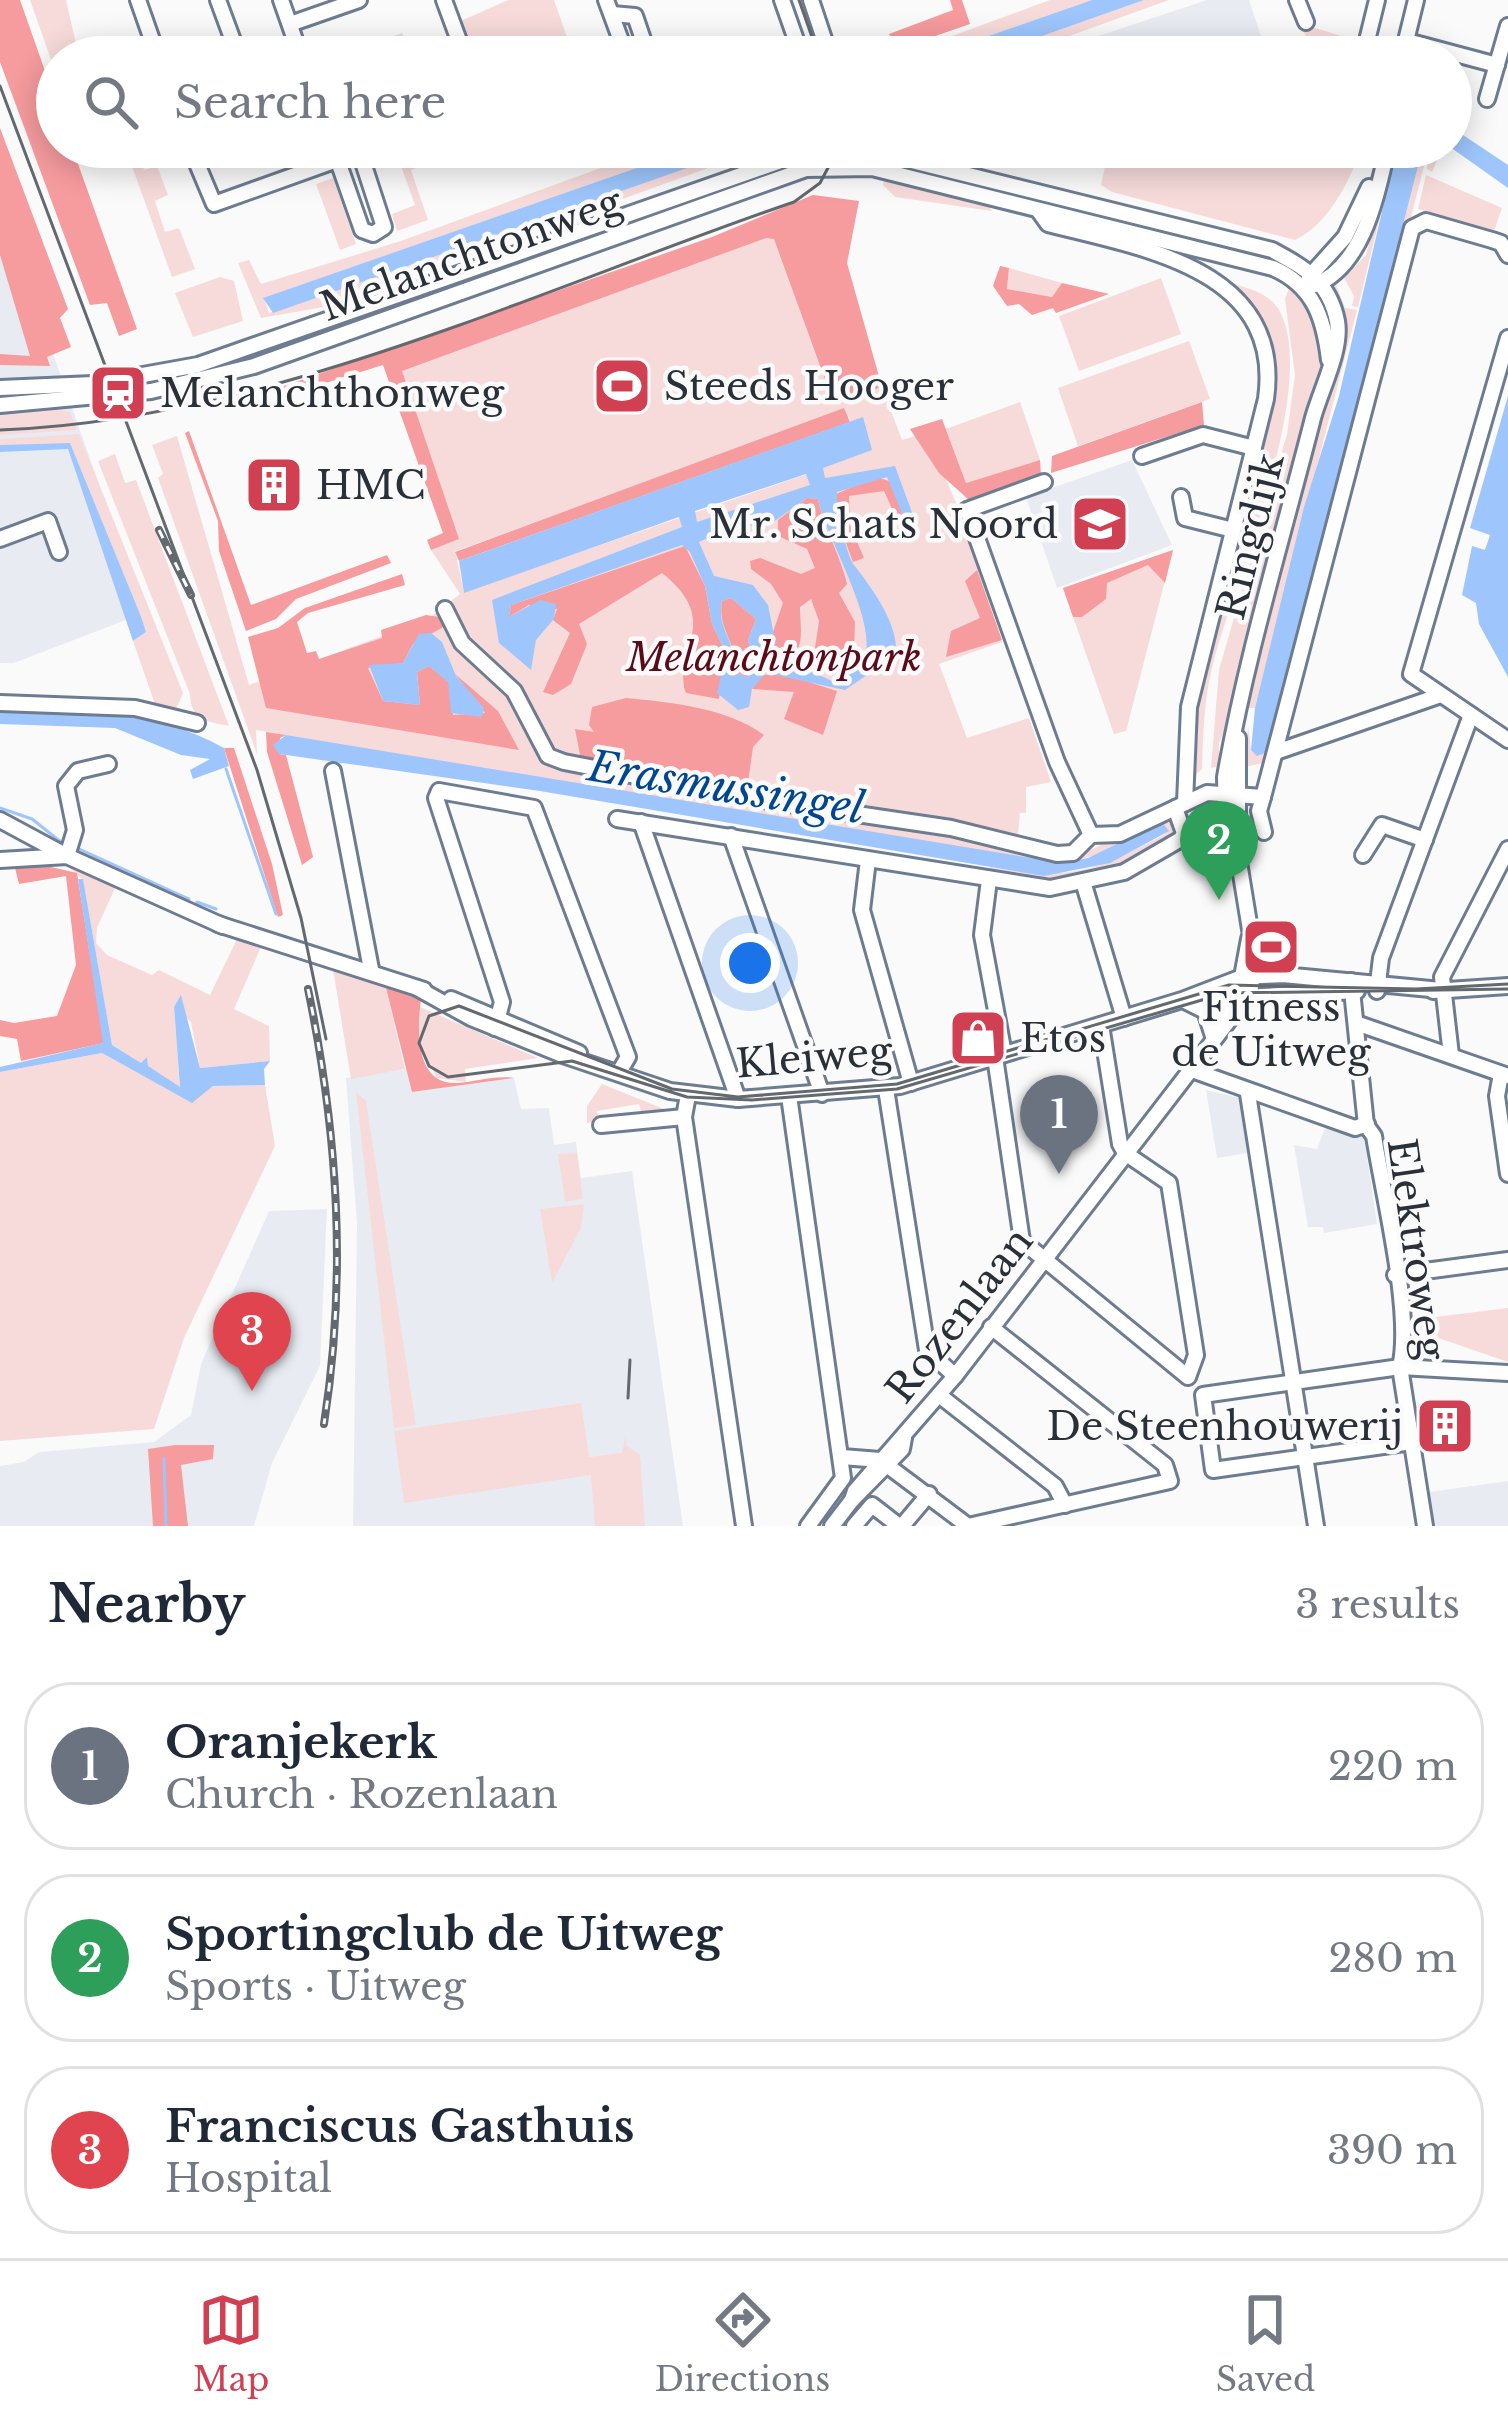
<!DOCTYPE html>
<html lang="en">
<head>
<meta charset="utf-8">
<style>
	body { margin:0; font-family:"Libre Baskerville",serif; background:#f2f2f3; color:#1f2937 }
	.you { position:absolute; left:750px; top:963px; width:42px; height:42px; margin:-30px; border:9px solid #fff; border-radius:50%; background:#1a73e8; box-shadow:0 0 0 18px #1a73e833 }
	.badge { display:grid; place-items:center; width:78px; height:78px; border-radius:50%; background:#d04052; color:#fff; font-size:39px; font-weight:700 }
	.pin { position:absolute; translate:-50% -99px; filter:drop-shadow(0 3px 6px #0008) }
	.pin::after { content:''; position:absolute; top:63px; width:42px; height:36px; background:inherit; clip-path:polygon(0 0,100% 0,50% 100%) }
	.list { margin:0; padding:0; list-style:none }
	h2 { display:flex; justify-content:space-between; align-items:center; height:156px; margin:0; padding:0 48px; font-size:51px }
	h2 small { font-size:39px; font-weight:400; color:#747a83 }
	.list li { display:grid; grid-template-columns:78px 1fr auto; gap:36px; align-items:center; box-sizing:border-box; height:168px; margin:0 24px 24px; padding:0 24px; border:3px solid #e0e1e3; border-radius:48px }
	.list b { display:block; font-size:45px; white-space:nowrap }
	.list p { margin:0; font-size:39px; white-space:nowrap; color:#747a83 }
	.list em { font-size:39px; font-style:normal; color:#747a83 }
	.icon { flex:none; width:66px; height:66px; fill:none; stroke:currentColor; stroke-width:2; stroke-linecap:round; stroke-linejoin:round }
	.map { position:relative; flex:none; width:1508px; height:1526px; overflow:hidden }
	.search { position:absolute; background:#fff; box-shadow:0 6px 30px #0003; left:36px; right:36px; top:36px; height:132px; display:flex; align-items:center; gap:30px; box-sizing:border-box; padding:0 42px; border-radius:66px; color:#747a83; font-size:45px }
	.sheet { height:732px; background:#fff }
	nav { display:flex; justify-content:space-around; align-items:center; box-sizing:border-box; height:168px; border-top:3px solid #e0e1e3; background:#fff; font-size:33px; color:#747a83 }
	nav a { display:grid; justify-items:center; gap:6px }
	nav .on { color:#d04052 }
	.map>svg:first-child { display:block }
	.built { fill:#e8ecf2 }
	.green { fill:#f7dbdb; fill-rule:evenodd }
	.forest { fill:#f69b9e }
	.water { fill:#9ec6fc; fill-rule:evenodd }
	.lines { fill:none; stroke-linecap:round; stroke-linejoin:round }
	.stream { stroke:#9ec6fc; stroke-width:3 }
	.minor-casing { stroke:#6d7c90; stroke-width:20 }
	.minor { stroke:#fff; stroke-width:14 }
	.tram { stroke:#63696e; stroke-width:3 }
	.rail-casing { stroke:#63696e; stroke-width:8 }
	.rail { stroke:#fafafa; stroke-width:3; stroke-dasharray:9; stroke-linecap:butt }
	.labels { text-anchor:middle; stroke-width:9; stroke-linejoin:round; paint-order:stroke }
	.street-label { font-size:39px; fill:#293038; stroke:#fafafa }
	.poi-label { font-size:39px; fill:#293038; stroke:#fafafa; text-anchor:start }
	.park-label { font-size:39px; font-style:italic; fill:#5b0a1a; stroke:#fafafa }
	.water-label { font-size:42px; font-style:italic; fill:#004692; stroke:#fafafa }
</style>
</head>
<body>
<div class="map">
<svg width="1508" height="1526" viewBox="0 0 1508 1526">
	<rect width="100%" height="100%" fill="#fafafa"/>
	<g class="built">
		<path d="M1207,0H1249L1268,57H1035Z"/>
		<path d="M0,202L144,613L14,663H0Z"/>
		<path d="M1132,460L1172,545L1057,588L1026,497Z"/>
		<path d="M407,1069L413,1092L514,1078L521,1109L549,1108L554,1145L576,1142L581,1178L632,1171L683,1526H353L357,1224L346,1078Z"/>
		<path d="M1206,1090L1240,1098L1247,1153L1217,1158Z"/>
		<path d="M1325,1128L1364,1137L1377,1224L1324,1233L1323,1227H1308L1294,1145L1317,1149Z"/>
		<path d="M327,1209L320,1366L272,1463L254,1526H0V1466L24,1462L39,1452L154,1442L191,1415L201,1364L269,1211Z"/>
		<path d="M1508,1481V1526H1434L1429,1492Z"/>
	</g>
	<g class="green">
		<path d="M30,0H66L79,57H57V77Z"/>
		<path d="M508,0H554L574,57H523L516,40L490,54L472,51L461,21Z"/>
		<path d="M1050,0H1092L928,57H895Z"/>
		<path d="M1144,0H1169L1011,57H983Z"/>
		<path d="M1306,25L1354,40L1352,57H1281L1310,46L1301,26Z"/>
		<path d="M402,33L412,57H334Z"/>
		<path d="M125,147H151L139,155L144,170L157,166L168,195L155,201L165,232L179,228L195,269L172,277Z"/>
		<path d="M394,147H444L447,157L411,170L428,220L397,231L392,214L415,205Z"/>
		<path d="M658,147H697L264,298L269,313L743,147H766L324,307L261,318L238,263L249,260L261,284L401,241Z"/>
		<path d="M1109,147H1218L1223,158L1258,147H1354L1359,154C1348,185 1326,226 1295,240L1112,192L1101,185Z"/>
		<path d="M1393,147H1397L1358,307L1352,306L1354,296L1344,278L1366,255Z"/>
		<path d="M1423,147H1443L1432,172L1427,169L1428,151L1386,314L1380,313Z"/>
		<path d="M1426,175L1502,208L1494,231L1418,209Z"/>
		<path d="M885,176L986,202L992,211L895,197L883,185Z"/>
		<path d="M333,178L356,244L340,250L316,184Z"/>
		<path d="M1017,192L1266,256L1283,261L1281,265L1015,200Z"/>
		<path d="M775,223L849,398L882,387L902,440L926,433L957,505L1002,642L939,664L967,738L1029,718L1051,782L1026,787V813H1020L1018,835L1009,832L1012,849L1072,858L1167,816L1176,820L1180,832C1103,875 1077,887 989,873L990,867C1073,881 1094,872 1167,833L1069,863L951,851L256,730L257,754L158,478L163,474L152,445L177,436L249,685L428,619L460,594L431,550L456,540L389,359ZM849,417L850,422L862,418L807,474L464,592L455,551Z"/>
		<path d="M1009,268L1062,283L1052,297L1007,289Z"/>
		<path d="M220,277L234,281L243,321L193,337L175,293Z"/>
		<path d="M1161,278L1181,334L1079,371L1059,316Z"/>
		<path d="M1223,281C1243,287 1268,291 1279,310C1321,386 1231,588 1212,668C1204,701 1203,736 1202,769L1188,781L1196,702L1275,390C1276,356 1268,323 1245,297C1235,287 1233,292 1223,281Z"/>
		<path d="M1335,282L1345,308L1357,310L1255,708H1248L1334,365Z"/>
		<path d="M1291,283L1315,310L1322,362L1235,702L1219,743V766L1211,768L1219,670L1287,434L1295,375L1285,299Z"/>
		<path d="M1379,316L1385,318L1268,762L1244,767L1248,725L1251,750L1267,751Z"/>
		<path d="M1189,341L1210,399L1078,446L1058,388Z"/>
		<path d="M1020,402L1040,460L966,483L946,429Z"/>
		<path d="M56,409L70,412L77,430L0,435V411Z"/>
		<path d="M79,434L183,693L176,709L156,707L133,641L146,632L142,619L70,443L0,445V439Z"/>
		<path d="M115,454L125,483L136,480L229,726C205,721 191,720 190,694L98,461Z"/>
		<path d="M1173,550L1126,731L1114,734L1063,588Z"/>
		<path d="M70,868L115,888L97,928L96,943L107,955L152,975L159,970L210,995L237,939L261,947L234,1009L269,1026L270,1061L200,1068L191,1022L174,1007L180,1088L112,1045L83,880Z"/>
		<path d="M333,969L385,984L405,1069L351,1079Z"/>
		<path d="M420,1007L538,1058L465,1069L466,1082L437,1078L419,1045Z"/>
		<path d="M102,1053L191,1102L213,1086L265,1085L275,1146L184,1338L154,1429L0,1441V1072Z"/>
		<path d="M602,1084L664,1109V1112L642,1115L639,1104L597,1111L598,1121L587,1123V1106Z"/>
		<path d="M356,1092L366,1101L416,1425L394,1428Z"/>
		<path d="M577,1153L583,1199L565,1202L558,1154Z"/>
		<path d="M584,1204L581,1228L552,1283L540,1209Z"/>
		<path d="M1508,1308V1362L1421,1332L1419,1319Z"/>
		<path d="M581,1403L589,1457L622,1453L626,1435V1445L640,1455L645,1526H595L591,1475L404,1503L394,1431Z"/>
	</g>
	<g class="forest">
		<path d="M0,0H20L57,105V147H72L137,329L119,336L107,303L90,305L0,62Z"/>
		<path d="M950,0H962L970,24L895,50L889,34L953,10Z"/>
		<path d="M0,128L68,309L60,318L71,347L47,357L50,366L0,365V354L30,356L0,255Z"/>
		<path d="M813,195L859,201L847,263L882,387L834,404L774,239L766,238L402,371L459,539L431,550L427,540L443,533L383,365L284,396L281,387L712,237Z"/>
		<path d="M1000,266L1009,268L1007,289L1052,297L1062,283L1109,294L1056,313L1053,308L1032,315L1019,304L1007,306L993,286Z"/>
		<path d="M1202,402L1204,425L1051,473L1052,456Z"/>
		<path d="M844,408L850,422L459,561L455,552Z"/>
		<path d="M942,419L966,483L1040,460L1041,476L969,500L939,473L910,429Z"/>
		<path d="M189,431L251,605L387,555L391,563L296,599L276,619L246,631L219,551L218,521L185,433Z"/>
		<path d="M876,477L892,482L906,523L899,524L884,491L849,496L850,525L864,558L853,562L835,513L836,494Z"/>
		<path d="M807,498L818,499C824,529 840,554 847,584L839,593L855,622L854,650L841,664L815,648L819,621L811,599L800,607C800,630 806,645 788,662L778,655L772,635L783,603L771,584L751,569L750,561L760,558L801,574L815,568L807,549L778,536V520Z"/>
		<path d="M685,546L705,586L712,624L726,653L719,699L686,693C672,651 724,622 662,573L579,624L587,644L571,684L553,695L543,692L570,633L553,620L557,609L529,605L509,617L511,605Z"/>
		<path d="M1173,550L1165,583L1148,565L1107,583L1106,599L1082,617H1073L1063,588Z"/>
		<path d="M977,570L1002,640L946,657L951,631L980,618L965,581Z"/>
		<path d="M402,574L405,585L308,613L297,622L307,653L316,651L319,659L382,638L381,630L426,615L439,617L447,625L413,644L403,663L368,668L383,701L420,705L417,672L429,666L449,682L453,715L485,713L455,674L498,711L519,750L266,708L248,637L278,628L305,608Z"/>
		<path d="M731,598L756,619L748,640L753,659L748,678L737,673C738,644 717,629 722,601Z"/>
		<path d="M783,674L837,691L823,735L784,719L794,692L752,689L762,675Z"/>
		<path d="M626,698C670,702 728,708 764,735L753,747L747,790L581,760L575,729L594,732L589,725L592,707Z"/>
		<path d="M266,732L286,735L280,738L279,754L286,755L313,857L302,865L267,752Z"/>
		<path d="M224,748H234L272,864L283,915L278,917Z"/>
		<path d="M38,864L77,873L104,1043L21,1061L17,1039L0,1036V1020L14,1023L57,1016L76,965L66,876L19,884L15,868Z"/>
		<path d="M385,984L421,998C418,1027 413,1085 457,1083C476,1082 495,1075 514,1078L412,1092Z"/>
		<path d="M175,1445H214L213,1459L181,1465L188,1526H153L148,1449Z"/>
	</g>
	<g class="water">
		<path d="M1092,0H1144L983,57H928Z"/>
		<path d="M1451,127L1508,165V188L1450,147Z"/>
		<path d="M697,147H747L273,313L263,298Z"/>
		<path d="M1397,147H1423L1267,752L1257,756L1251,750L1255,708L1304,507L1339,396Z"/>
		<path d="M1508,396V677L1479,624L1476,603L1462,595L1472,546L1485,550L1490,535L1470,528Z"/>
		<path d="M863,417L872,450L823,468L825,478L895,466L914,518L906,523L887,477L837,492C836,505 846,555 854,565C871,587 910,637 891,668L870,673L845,690L766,673L752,689L749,707L738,710L717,693L726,653L712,624L705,586L690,552L682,545L511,605L509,617L540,600L556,604L554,619L536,640L531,670L499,643L492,600L682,527L679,517L464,593L459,561ZM806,474L810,485L697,522L695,511ZM807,498L818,499C827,542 881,625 863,662L836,683L778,655L768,605L753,585L714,576L699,542L734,526L769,525ZM731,598L756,619L748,640L753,659L748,678L737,673C738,645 716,629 722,601Z"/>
		<path d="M70,443L142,619L146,632L133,641L68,449L0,452V445Z"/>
		<path d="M431,633L442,642L456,676L484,708L482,717L451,713L448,682L429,666L417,672L420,705L383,701L369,665L403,663L419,634Z"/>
		<path d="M0,708C79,710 153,708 224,748L229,766L193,779L190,770L210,759L181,755L115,728L0,724Z"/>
		<path d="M286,735L1062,863L1088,858L1162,822L1169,831L1110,863L1044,876L540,791L279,754L273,745Z"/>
		<path d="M78,879H83L112,1045L141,1063L147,1057L148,1066L180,1087L174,1007L181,995L200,1068L270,1061L264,1069L265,1085L213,1086L192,1103L102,1053L0,1072V1067L103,1043Z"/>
	</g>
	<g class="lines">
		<g class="stream">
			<path d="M226,769L276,914"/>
			<path d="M0,808L32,819L61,842"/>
			<path d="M77,848L189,899"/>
			<path d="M197,902L216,909"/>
			<path d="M164,1459L166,1526"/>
		</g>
		<g class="minor-casing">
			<g id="minor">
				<path d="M138,0L158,57"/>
				<path d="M218,0L239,57"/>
				<path d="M281,0L301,57"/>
				<path d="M444,0L465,57"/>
				<path d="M606,0L627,57"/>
				<path d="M782,0L802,57"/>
				<path d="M811,0L830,57"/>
				<path d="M1297,0L1306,22"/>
				<path d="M612,14L635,16L649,57"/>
				<path d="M290,24L359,0"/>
				<path d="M1407,41L1497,65"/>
				<path d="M1363,57L1377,0"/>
				<path d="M1402,57L1416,0"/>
				<path d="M1487,99L1508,26"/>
				<path d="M190,147L214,204L337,160"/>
				<path d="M333,147L362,230L373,234L384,227L358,147"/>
				<path d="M855,147L1272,250C1305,268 1329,281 1337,321C1342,350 1321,389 1313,418C1283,536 1246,657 1225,777L1226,821L1238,856"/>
				<path d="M1038,210L1048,224C1142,248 1284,269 1266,399L1189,707L1185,803"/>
				<path d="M1309,277L1345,237L1369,187"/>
				<path d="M1315,285C1365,265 1377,192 1388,147"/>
				<path d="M1508,338L1411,674L1508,740"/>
				<path d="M0,388L93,384L198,365L821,147"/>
				<path d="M0,405L151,391L254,366L806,169L872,168L1273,268C1314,286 1324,318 1329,360"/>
				<path d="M1142,456L1203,435L1254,448"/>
				<path d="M1044,482L967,510L1057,762L1091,835"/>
				<path d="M1181,497L1185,518L1233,530"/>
				<path d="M0,539L48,521L59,552"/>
				<path d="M445,609L462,643L514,691L548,756L564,762L743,797L951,828L1057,854L1073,853L1091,835L1120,834L1207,793L1263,797L1259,811L1264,832"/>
				<path d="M0,703L135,708L197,723"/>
				<path d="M1276,752L1441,695"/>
				<path d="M333,771L371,969"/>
				<path d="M1263,797L1412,228L1426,221L1492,240L1501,243L1508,255"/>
				<path d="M617,819L1050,888L1124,872L1181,839L1184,833L1175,808"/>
				<path d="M0,820L67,856L75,830L66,786L78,771L108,764"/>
				<path d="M641,822L738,1099"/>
				<path d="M731,836L822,1094"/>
				<path d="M1363,855L1382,825L1425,840"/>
				<path d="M0,860L67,856L223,926"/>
				<path d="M868,860L862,910L911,1083"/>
				<path d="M989,880L982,935L1004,1054"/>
				<path d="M1084,885L1124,1018"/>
				<path d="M218,924L424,990"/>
				<path d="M1351,981L1366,1125L1374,1136C1383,1194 1413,1314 1400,1367L1425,1526"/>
				<path d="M417,988L471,1018L560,1054L670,1091L738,1099L900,1086L1182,1000L1242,977L1283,975L1441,990"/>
				<path d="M1377,991L1381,958L1471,715"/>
				<path d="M1433,991L1508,986"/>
				<path d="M451,999L579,1053"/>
				<path d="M1188,1000L1357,991"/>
				<path d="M1187,1002L1205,1011L1213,1036"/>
				<path d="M1356,1023L1508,1076"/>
				<path d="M495,1028L502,1002L436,798L439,791L534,808L628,1057L619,1072"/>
				<path d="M1217,1029L1242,977L1249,939"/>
				<path d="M1451,1055L1442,977L1508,849"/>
				<path d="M995,1057L1022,1241L1188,1377L1196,1355L1169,1183L1125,1153L1120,1144L1101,1025"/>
				<path d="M1192,1070L1355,1128L1367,1124"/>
				<path d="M1501,1074L1497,1096L1508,1174"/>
				<path d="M886,1089L927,1350L955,1376"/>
				<path d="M1248,1094L1316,1526"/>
				<path d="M688,1095L684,1117L744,1526"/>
				<path d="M789,1096L843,1478L808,1526"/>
				<path d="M601,1125L684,1117"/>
				<path d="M1395,1275L1508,1260"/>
				<path d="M939,1395L1055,1486L1065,1505"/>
				<path d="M904,1438L902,1449L852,1500L855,1491L955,1376L1250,993L1255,960L1238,856V738"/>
				<path d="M1412,1442L1213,1470L1203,1395L1400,1367L1508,1373"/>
				<path d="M842,1457L880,1460"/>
				<path d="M888,1466L968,1526L1170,1481L1165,1465L991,1327"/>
				<path d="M832,1526L852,1500"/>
				<path d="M854,1526L872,1505L899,1526"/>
				<path d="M902,1526L929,1494"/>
			</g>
		</g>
		<use href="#minor" class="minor"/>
		<g class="tram">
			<path d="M799,0L819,57"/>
			<path d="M0,86L257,770L301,918L326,1039"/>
			<path d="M0,430C267,421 542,288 794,202L820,183L839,147"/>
			<path d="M1508,984L1416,989L1229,985L897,1084L738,1097L672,1089L459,1006L429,1016L419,1043L429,1066L448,1077L572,1061L687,1097L752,1100L897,1089L1226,993L1508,989"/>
			<path d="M628,1398L630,1360"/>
		</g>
		<g class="rail-casing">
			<g id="rail">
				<path d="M159,530L191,595"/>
				<path d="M308,989C338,1135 347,1276 324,1424"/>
			</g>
		</g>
		<use href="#rail" class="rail"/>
	</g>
	<defs>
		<g id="stadium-square" transform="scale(3)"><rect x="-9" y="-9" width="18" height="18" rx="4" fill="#d04052" stroke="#fafafa"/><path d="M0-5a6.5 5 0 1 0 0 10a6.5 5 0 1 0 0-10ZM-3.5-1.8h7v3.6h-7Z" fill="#fff"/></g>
		<g id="station-square" transform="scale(3)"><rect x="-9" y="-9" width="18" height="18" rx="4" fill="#d04052" stroke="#fafafa"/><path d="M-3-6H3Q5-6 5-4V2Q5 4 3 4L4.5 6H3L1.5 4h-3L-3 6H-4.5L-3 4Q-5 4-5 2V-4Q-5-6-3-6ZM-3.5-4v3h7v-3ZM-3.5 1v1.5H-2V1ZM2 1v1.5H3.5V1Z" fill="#fff"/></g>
		<g id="building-square" transform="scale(3)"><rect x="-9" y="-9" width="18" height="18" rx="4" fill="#d04052" stroke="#fafafa"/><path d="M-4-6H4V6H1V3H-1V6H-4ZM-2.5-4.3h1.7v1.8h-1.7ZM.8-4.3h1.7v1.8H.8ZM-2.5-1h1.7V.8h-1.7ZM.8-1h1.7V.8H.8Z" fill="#fff"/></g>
		<g id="school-square" transform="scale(3)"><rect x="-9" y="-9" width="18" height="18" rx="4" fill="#d04052" stroke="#fafafa"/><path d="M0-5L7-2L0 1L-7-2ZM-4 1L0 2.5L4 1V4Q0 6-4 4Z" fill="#fff"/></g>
		<g id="shop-square" transform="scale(3)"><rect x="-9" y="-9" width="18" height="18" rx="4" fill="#d04052" stroke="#fafafa"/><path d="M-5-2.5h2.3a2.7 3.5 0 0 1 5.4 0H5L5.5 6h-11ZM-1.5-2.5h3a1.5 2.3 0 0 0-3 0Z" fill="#fff"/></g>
	</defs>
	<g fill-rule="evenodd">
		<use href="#stadium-square" x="622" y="386"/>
		<use href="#station-square" x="118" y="393"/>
		<use href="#building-square" x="274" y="485"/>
		<use href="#school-square" x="1100" y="524"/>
		<use href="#stadium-square" x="1271" y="947"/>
		<use href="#shop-square" x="978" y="1038"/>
		<use href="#building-square" x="1445" y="1426"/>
	</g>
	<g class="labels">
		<g class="street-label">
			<text transform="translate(471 254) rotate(-20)" y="14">Melanchtonweg</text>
			<text transform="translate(1250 536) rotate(-76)" y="14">Ringdijk</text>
			<text transform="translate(814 1057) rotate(-5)" y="14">Kleiweg</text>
			<text transform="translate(1417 1249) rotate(82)" y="14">Elektroweg</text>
			<text transform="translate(959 1315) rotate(-52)" y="14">Rozenlaan</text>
		</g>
		<g class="poi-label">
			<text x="664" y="400">Steeds Hooger</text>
			<text x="160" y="407">Melanchthonweg</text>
			<text x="316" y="499">HMC</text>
			<text x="1058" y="538" text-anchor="end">Mr. Schats Noord</text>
			<text x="1271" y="1021" text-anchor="middle">Fitness<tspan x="1271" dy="45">de Uitweg</tspan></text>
			<text x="1020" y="1052">Etos</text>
			<text x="1403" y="1440" text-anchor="end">De Steenhouwerij</text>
		</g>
		<g class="park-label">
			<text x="774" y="671">Melanchtonpark</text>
		</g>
		<g class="water-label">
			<text transform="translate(726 787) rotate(9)" y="15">Erasmussingel</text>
		</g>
	</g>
</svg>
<div class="you"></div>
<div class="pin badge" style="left:1059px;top:1174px;background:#6b7280">1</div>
<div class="pin badge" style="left:1219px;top:900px;background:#2e9e5b">2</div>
<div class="pin badge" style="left:252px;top:1391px;background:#e0444e">3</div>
<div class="search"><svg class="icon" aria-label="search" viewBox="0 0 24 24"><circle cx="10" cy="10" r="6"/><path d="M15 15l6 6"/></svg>Search here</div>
</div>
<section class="sheet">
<h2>Nearby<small>3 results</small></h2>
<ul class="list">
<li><span class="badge" style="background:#6b7280">1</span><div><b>Oranjekerk</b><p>Church · Rozenlaan</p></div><em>220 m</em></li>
<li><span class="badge" style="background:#2e9e5b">2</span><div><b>Sportingclub de Uitweg</b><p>Sports · Uitweg</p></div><em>280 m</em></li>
<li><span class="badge" style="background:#e0444e">3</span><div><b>Franciscus Gasthuis</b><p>Hospital</p></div><em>390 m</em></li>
</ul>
</section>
<nav>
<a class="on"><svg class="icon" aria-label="map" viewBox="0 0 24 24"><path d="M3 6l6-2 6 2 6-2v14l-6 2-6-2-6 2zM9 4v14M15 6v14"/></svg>Map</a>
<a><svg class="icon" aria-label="directions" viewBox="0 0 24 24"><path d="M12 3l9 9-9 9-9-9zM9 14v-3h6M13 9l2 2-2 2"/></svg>Directions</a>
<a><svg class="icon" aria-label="saved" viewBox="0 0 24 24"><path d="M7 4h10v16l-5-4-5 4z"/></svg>Saved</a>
</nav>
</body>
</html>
